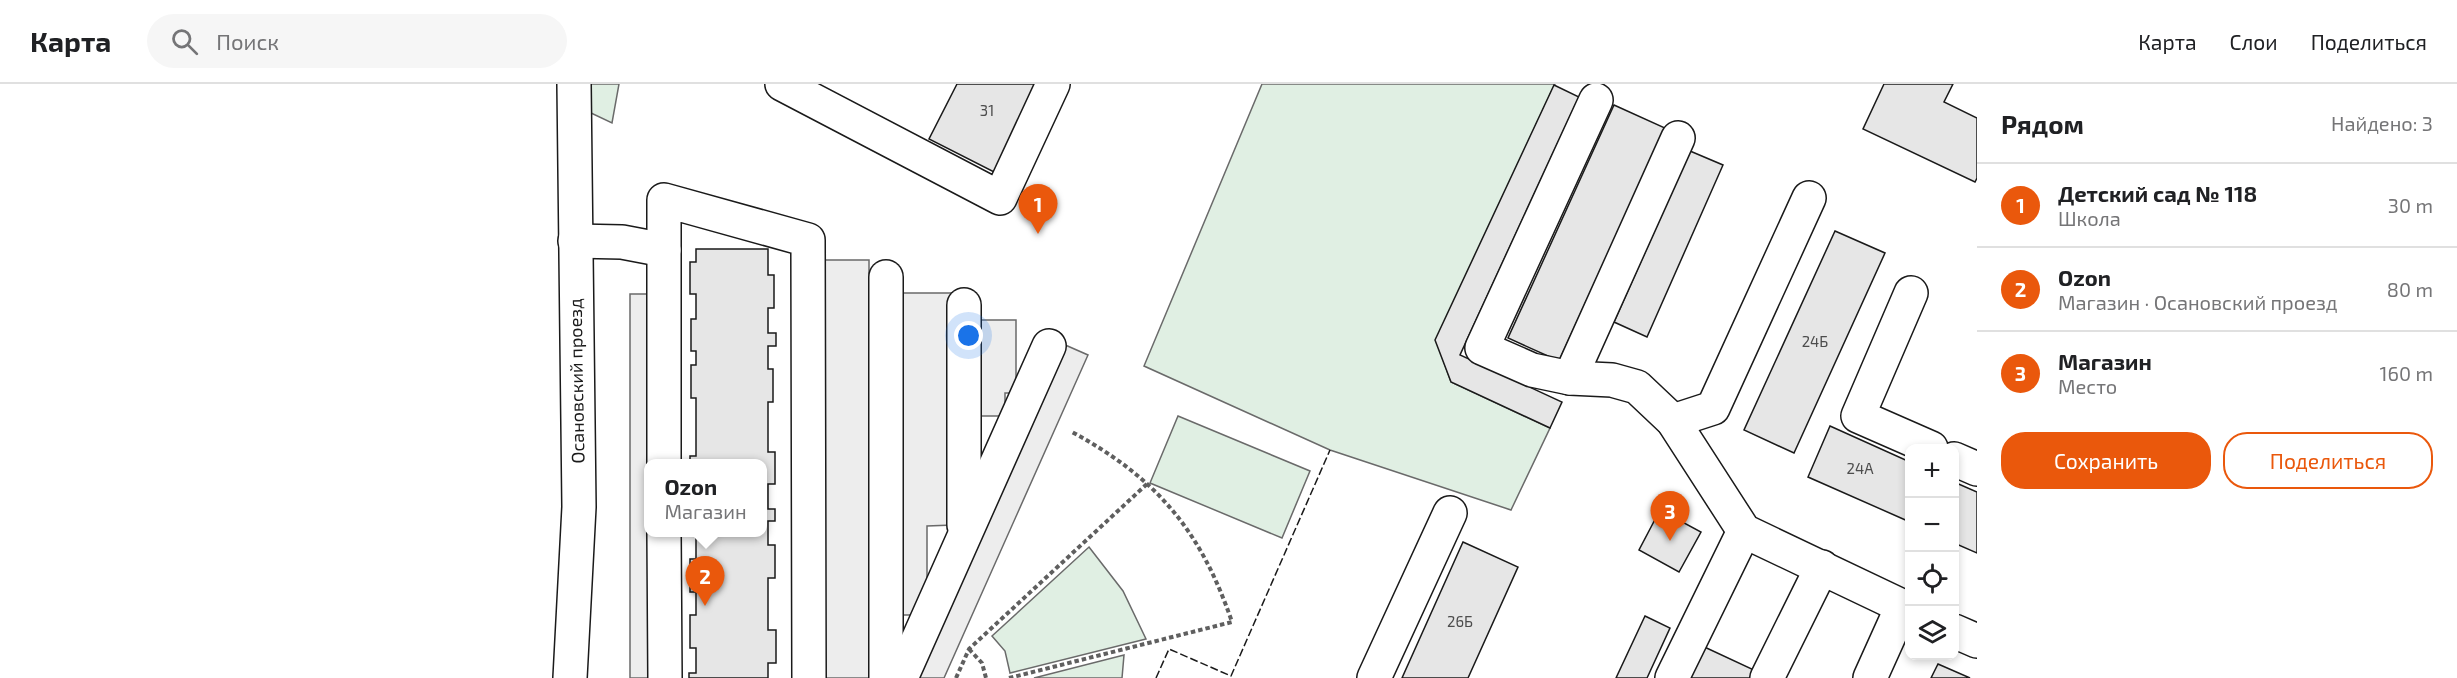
<!DOCTYPE html>
<html lang="ru">
<head>
<meta charset="utf-8">
<style>
	body { margin:0; font-family:"Exo 2",sans-serif; background:#f6f6f6; color:#202124 }
	.controls { position:absolute; right:18px; bottom:18px; display:grid; overflow:hidden; border-radius:12px; box-shadow:0 3px 9px #0003 }
	.controls button { width:54px; height:54px; display:grid; place-items:center; padding:0; border:0; border-bottom:2px solid #e0e0e0; background:#fff; color:#202124; font:30px sans-serif }
	.you { position:absolute; left:969px; top:252px; width:21px; height:21px; margin:-15px; border:4px solid #fff; border-radius:50%; background:#1a73e8; box-shadow:0 0 0 9px #1a73e833 }
	.badge { display:grid; place-items:center; width:39px; height:39px; border-radius:50%; background:#ea580c; color:#fff; font-size:20px; font-weight:700 }
	.pin { position:absolute; translate:-50% -50px; filter:drop-shadow(0 2px 3px #0008) }
	.pin::after { content:''; position:absolute; top:32px; width:21px; height:18px; background:inherit; clip-path:polygon(0 0,100% 0,50% 100%) }
	.popup { position:absolute; left:644px; top:375px; width:123px; height:78px; box-sizing:border-box; display:grid; place-content:center; border-radius:12px; background:#fff; filter:drop-shadow(0 2px 4px #0005); font-size:20px; white-space:nowrap; color:#757577 }
	.popup b { font-size:22px; color:#202124 }
	.popup::after { content:''; position:absolute; left:50%; top:100%; margin-left:-12px; border:12px solid transparent; border-top-color:#fff }
	.list { margin:0; padding:0; list-style:none }
	h2 { display:flex; justify-content:space-between; align-items:center; height:78px; margin:0; padding:0 24px; font-size:26px }
	h2 small { font-size:20px; font-weight:400; color:#757577 }
	.list li { display:grid; grid-template-columns:39px 1fr auto; gap:18px; align-items:center; box-sizing:border-box; height:84px; padding:0 24px; border-top:2px solid #e0e0e0 }
	.list b { display:block; font-size:22px; white-space:nowrap }
	.list p { margin:0; font-size:20px; white-space:nowrap; color:#757577 }
	.list em { font-size:20px; font-style:normal; color:#757577 }
	.actions { display:flex; gap:12px; padding:18px 24px }
	.actions a { flex:1; padding:14px 0; border:2px solid #ea580c; border-radius:24px; text-align:center; font-size:21px; color:#ea580c }
	.actions .main { background:#ea580c; color:#fff }
	.icon { flex:none; width:33px; height:33px; fill:none; stroke:currentColor; stroke-width:2; stroke-linecap:round; stroke-linejoin:round }
	.map { position:relative; flex:none; width:1977px; height:594px; overflow:hidden }
	header { display:flex; align-items:center; gap:36px; box-sizing:border-box; height:84px; padding:0 30px; background:#fff; border-bottom:2px solid #e0e0e0 }
	header strong { font-size:28px }
	nav { display:flex; gap:33px; margin-inline-start:auto; font-size:21px }
	.search { width:420px; height:54px; background:#f6f6f6; display:flex; align-items:center; gap:15px; box-sizing:border-box; padding:0 21px; border-radius:33px; color:#757577; font-size:22px }
	main { display:flex }
	aside { flex:1; background:#fff }
	.map>svg:first-child { display:block }
	.green { fill:#e0efe3; stroke:#6a6a6a; stroke-width:1.5 }
	.parking { fill:#ededed; stroke:#6a6a6a; stroke-width:1.5 }
	.building { fill:#e6e6e6; stroke:#1a1a1a; stroke-width:1.5 }
	.lines { fill:none; stroke-linecap:round; stroke-linejoin:round }
	.minor-casing { stroke:#1a1a1a; stroke-width:36 }
	.path { stroke:#5f5f5f; stroke-width:4; stroke-dasharray:4.5 3; stroke-linecap:butt }
	.minor { stroke:#fff; stroke-width:33 }
	.fence { stroke:#1a1a1a; stroke-width:1.5; stroke-dasharray:8 3; stroke-linecap:butt }
	.labels { text-anchor:middle; stroke-width:4.5; stroke-linejoin:round; paint-order:stroke }
	.number-label { font-size:15px; fill:#4d4d4d }
	.street-label { font-size:18px; fill:#1a1a1a; stroke:#fff }
</style>
</head>
<body>
<header>
<strong>Карта</strong>
<div class="search"><svg class="icon" aria-label="search" viewBox="0 0 24 24"><circle cx="10" cy="10" r="6"/><path d="M15 15l6 6"/></svg>Поиск</div>
<nav><a>Карта</a><a>Слои</a><a>Поделиться</a></nav>
</header>
<main>
<div class="map">
<svg width="1977" height="594" viewBox="0 0 1977 594">
	<rect width="100%" height="100%" fill="#fff"/>
	<g class="green">
		<path d="M591,0H619L612,39L591,29Z"/>
		<path d="M1262,0H1555L1436,256L1451,298L1550,344L1511,426L1330,366L1144,282Z"/>
		<path d="M1178,332L1310,387L1282,454L1150,399Z"/>
		<path d="M1089,463L1123,507L1146,555L1010,589L1005,567L992,552Z"/>
		<path d="M1124,571L1122,594H1034Z"/>
	</g>
	<g class="parking">
		<rect x="819" y="176" width="50" height="418"/>
		<path d="M900,209H952L953,441L927,442V531H900Z"/>
		<path d="M630,210H651L648,448L651,594H630Z"/>
		<path d="M976,236H1016V309H1005V332H976Z"/>
		<path d="M1063,260L1088,271L944,594H914Z"/>
	</g>
	<g class="building">
		<path d="M957,0H1044L998,90L929,55Z"/>
		<path d="M1884,0H1953L1944,18L1977,34V94L1975,98L1863,45Z"/>
		<path d="M1554,1L1579,13L1460,271L1562,318L1550,344L1451,298L1435,256Z"/>
		<path d="M1614,21L1665,44L1559,277L1508,254Z"/>
		<path d="M1690,67L1723,81L1647,253L1614,238Z"/>
		<path d="M1835,147L1885,169L1794,369L1744,346Z"/>
		<path d="M696,165H768V191H774V224H768V249H776V262H768V285H773V318H768V368H775V400H768V425H775V437H768V461H775V494H768V546H776V579H768V594H689V589H696V564H690V531H696V508H690V475H696V451H690V448H762V380H690V372H696V314H691V281H696V267H691V235H696V210H690V178H696Z"/>
		<path d="M1830,342L1910,378V438L1808,393Z"/>
		<path d="M1954,398L1977,408V469L1954,459Z"/>
		<path d="M1660,426L1701,448L1679,488L1639,466Z"/>
		<path d="M1463,458L1518,483L1468,594H1402Z"/>
		<path d="M1645,532L1670,544L1647,594H1616Z"/>
		<path d="M1698,560L1754,586L1750,594H1683Z"/>
		<path d="M1938,580L1970,594H1931Z"/>
	</g>
	<g class="lines">
		<g class="minor-casing">
			<g id="minor">
				<path d="M782,0L1000,114L1053,0"/>
				<path d="M1596,16L1482,264L1532,286L1570,294L1678,54"/>
				<path d="M575,157L622,158L664,166"/>
				<path d="M886,193V594"/>
				<path d="M1911,209L1858,332L1931,364"/>
				<path d="M964,221V441"/>
				<path d="M1570,294L1612,296L1637,303L1673,337L1744,447L1910,526"/>
				<path d="M1673,337L1713,324L1809,114"/>
				<path d="M1954,375L1977,385"/>
				<path d="M664,380V116L808,156L809,594"/>
				<path d="M664,448L665,594"/>
				<path d="M1954,547L1977,557"/>
				<path d="M570,594L579,423L574,0"/>
				<path d="M901,594L1049,262"/>
				<path d="M1374,594L1450,429"/>
				<path d="M1672,594L1744,447"/>
				<path d="M1767,594L1822,483"/>
				<path d="M1870,594L1902,523"/>
			</g>
		</g>
		<g class="path">
			<path d="M969,565L982,579L986,594"/>
			<path d="M956,594L969,565L1148,399"/>
			<path d="M1009,594L1232,538C1201,447 1157,394 1072,348"/>
		</g>
		<use href="#minor" class="minor"/>
		<path class="fence" d="M1156,594L1169,565L1231,592L1330,366"/>
	</g>
	<g class="labels">
		<g class="number-label">
			<text x="987" y="32">31</text>
			<text x="1815" y="263">24Б</text>
			<text x="1860" y="390">24А</text>
			<text x="1460" y="543">26Б</text>
		</g>
		<g class="street-label">
			<text transform="translate(577 297) rotate(-91)" y="6">Осановский проезд</text>
		</g>
	</g>
</svg>
<div class="controls">
<button>+</button>
<button>−</button>
<button><svg class="icon" aria-label="locate" viewBox="0 0 24 24"><circle cx="12" cy="12" r="6"/><path d="M12 2v4M12 18v4M2 12h4M18 12h4"/></svg></button>
<button><svg class="icon" aria-label="layers" viewBox="0 0 24 24"><path d="M12 4l9 5-9 5-9-5zM3 14l9 5 9-5"/></svg></button>
</div>
<div class="you"></div>
<div class="pin badge" style="left:1038px;top:150px">1</div>
<div class="pin badge" style="left:705px;top:522px">2</div>
<div class="popup"><b>Ozon</b>Магазин</div>
<div class="pin badge" style="left:1670px;top:457px">3</div>
</div>
<aside>
<h2>Рядом<small>Найдено: 3</small></h2>
<ul class="list">
<li><span class="badge">1</span><div><b>Детский сад № 118</b><p>Школа</p></div><em>30 m</em></li>
<li><span class="badge">2</span><div><b>Ozon</b><p>Магазин · Осановский проезд</p></div><em>80 m</em></li>
<li><span class="badge">3</span><div><b>Магазин</b><p>Место</p></div><em>160 m</em></li>
</ul>
<div class="actions"><a class="main">Сохранить</a><a>Поделиться</a></div>
</aside>
</main>
</body>
</html>
